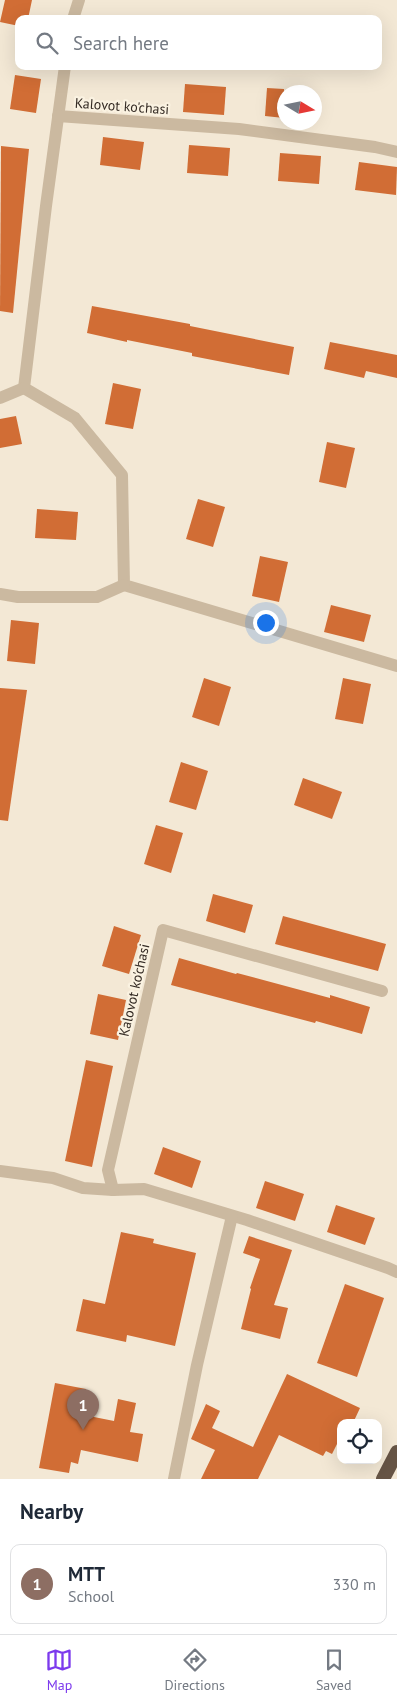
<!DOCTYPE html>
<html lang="en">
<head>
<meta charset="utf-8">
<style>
	body { margin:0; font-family:"PT Sans",sans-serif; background:#f2f2f3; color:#1f2937 }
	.controls { position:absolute; right:15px; bottom:15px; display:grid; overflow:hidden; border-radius:10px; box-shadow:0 5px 20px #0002 }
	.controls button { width:45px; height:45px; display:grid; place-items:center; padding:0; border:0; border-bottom:1px solid #e0e1e3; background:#fff; color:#1f2937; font:25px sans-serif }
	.compass { position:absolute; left:277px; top:85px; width:45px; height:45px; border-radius:50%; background:#fff; box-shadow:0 5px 20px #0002; rotate:100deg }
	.you { position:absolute; left:265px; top:622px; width:18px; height:18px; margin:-12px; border:4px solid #fff; border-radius:50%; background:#1a73e8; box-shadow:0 0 0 8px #1a73e833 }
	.badge { display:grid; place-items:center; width:32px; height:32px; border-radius:50%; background:#7c3aed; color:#fff; font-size:16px; font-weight:700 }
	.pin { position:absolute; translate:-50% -41px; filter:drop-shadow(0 1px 2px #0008) }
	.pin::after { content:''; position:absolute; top:26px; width:18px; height:15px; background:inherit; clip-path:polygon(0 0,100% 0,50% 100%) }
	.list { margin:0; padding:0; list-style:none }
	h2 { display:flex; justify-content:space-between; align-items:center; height:65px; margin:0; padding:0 20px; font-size:21px }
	h2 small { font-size:16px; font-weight:400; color:#747a83 }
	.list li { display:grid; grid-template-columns:32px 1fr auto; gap:15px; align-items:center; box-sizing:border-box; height:80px; margin:0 10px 10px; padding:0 10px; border:1px solid #e0e1e3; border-radius:10px }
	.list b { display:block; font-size:19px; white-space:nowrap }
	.list p { margin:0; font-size:16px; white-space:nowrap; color:#747a83 }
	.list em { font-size:16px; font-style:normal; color:#747a83 }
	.icon { flex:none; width:28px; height:28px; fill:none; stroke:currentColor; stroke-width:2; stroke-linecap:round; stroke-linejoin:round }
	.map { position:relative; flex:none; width:397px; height:1479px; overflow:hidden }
	.search { position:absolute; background:#fff; box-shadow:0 5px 20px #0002; left:15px; right:15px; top:15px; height:55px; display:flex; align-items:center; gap:12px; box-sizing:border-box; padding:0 18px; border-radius:10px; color:#747a83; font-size:19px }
	.sheet { height:155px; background:#fff }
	nav { display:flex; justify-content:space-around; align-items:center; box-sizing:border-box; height:70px; border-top:1px solid #e0e1e3; background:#fff; font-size:14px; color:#747a83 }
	nav a { display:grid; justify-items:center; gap:2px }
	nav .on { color:#7c3aed }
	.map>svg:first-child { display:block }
	.building { fill:#d16d35 }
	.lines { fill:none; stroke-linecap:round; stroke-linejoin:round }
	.minor { stroke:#cbb9a0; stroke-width:12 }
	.trunk { stroke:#675546; stroke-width:14 }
	.labels { text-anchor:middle; stroke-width:4.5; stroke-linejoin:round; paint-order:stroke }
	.street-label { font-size:14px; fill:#342b24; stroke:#faf2e1 }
</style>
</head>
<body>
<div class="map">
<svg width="397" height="1479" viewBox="0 0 397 1479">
	<rect width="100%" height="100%" fill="#f3e8d5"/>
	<g class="building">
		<path d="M5,0H32L28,19H19V26L0,22Z"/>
		<path d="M15,75L41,79L36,113L10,109Z"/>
		<path d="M185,84L226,87L224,115L183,112Z"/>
		<path d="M267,88L284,89V118L265,116Z"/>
		<path d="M103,137L144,142L140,170L100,165Z"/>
		<path d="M189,145L230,148L228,176L187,173Z"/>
		<path d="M1,146L29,149L13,313L0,311Z"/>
		<path d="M280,153L321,156L319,184L278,181Z"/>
		<path d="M359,162L397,167L396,195L355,190Z"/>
		<path d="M92,306L190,324V326L294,347L289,375L192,356V353L127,340V342L87,333Z"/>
		<path d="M330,342L397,355V378L366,371L364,378L324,369Z"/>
		<path d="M113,383L141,389L133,429L105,424Z"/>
		<path d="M16,416L22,444L0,448V419Z"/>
		<path d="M327,442L355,448L346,488L319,482Z"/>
		<path d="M198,499L225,507L213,547L186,539Z"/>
		<path d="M37,509L78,512L76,540L35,538Z"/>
		<path d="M260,556L288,562L279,602L252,596Z"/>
		<path d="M331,605L371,615L364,642L324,632Z"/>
		<path d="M11,620L39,623L35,664L7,661Z"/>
		<path d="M204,678L231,687L219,726L192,717Z"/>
		<path d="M343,678L371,684L363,724L335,719Z"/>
		<path d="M0,688L27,690L8,821L0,820Z"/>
		<path d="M181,762L208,771L196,810L169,802Z"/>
		<path d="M303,778L342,792L332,819L294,805Z"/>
		<path d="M156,825L183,833L171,873L144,864Z"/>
		<path d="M213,894L253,905L245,933L206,921Z"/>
		<path d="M283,916L386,944L378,971L275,944Z"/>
		<path d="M114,926L141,935L129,974L102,966Z"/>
		<path d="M179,958L236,974L237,973L330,998V995L370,1007L362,1034L316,1021L315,1023L171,985Z"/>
		<path d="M98,994L126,1000L118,1040L90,1034Z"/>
		<path d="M86,1060L113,1066L92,1167L65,1161Z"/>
		<path d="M163,1147L201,1161L192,1188L154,1174Z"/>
		<path d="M265,1181L304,1194L295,1221L256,1208Z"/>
		<path d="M336,1205L375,1218L365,1245L327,1232Z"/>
		<path d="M121,1232L154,1239L153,1243L196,1253L175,1346L127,1335L126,1342L76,1331L83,1299L105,1304Z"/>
		<path d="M249,1236L292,1250L274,1305L288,1308L280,1339L241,1329L251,1289L250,1288L260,1259L243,1253Z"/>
		<path d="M345,1284L384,1298L357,1377L317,1363Z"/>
		<path d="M287,1374L360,1408L353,1423H341V1436L332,1454L326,1451L323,1456L279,1435L258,1479H201L215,1450L191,1439L206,1404L220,1411L212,1428L253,1447Z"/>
		<path d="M55,1383L86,1389L84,1402L91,1403L89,1416L114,1421L118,1399L136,1403L130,1432L143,1434L138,1462L81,1450L78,1464L71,1462L69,1473L39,1468Z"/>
	</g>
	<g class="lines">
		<g class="minor">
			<path d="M73,19L79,0"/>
			<path d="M65,66L46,206L24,388L75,418L122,475L124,585L397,666"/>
			<path d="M58,116L239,129L375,147L397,152"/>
			<path d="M0,398L24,388"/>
			<path d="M0,594L18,597H97L124,585"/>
			<path d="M0,1171L53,1178L83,1188L113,1190L144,1189L247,1220L388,1268L397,1272"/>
			<path d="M113,1190L108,1170L163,930L382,991"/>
			<path d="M174,1479L197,1365L232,1216"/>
		</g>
		<path class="trunk" d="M383,1479L397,1452"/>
	</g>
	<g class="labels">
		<g class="street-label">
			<text transform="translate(122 106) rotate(4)" y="5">Kalovot ko'chasi</text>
			<text transform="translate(134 990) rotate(-77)" y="5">Kalovot ko'chasi</text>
		</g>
	</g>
</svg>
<div class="controls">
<button><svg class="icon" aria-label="locate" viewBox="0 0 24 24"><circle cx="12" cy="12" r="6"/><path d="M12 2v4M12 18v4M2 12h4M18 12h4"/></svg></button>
</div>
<svg class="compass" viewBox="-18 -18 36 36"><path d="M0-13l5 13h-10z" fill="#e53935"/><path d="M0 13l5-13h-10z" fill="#747a83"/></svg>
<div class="you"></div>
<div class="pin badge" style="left:83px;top:1430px;background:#8d6e63">1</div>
<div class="search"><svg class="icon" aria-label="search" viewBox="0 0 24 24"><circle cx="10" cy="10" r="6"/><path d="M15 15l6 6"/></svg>Search here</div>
</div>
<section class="sheet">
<h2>Nearby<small></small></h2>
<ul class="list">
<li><span class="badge" style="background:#8d6e63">1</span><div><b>MTT</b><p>School</p></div><em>330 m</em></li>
</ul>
</section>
<nav>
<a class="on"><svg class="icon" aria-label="map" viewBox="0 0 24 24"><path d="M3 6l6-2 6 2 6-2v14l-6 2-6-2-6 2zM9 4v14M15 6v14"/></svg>Map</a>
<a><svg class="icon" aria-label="directions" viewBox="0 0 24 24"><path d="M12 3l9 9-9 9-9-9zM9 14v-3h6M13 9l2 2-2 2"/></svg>Directions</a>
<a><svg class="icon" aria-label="saved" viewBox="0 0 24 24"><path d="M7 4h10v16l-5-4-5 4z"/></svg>Saved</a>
</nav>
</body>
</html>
